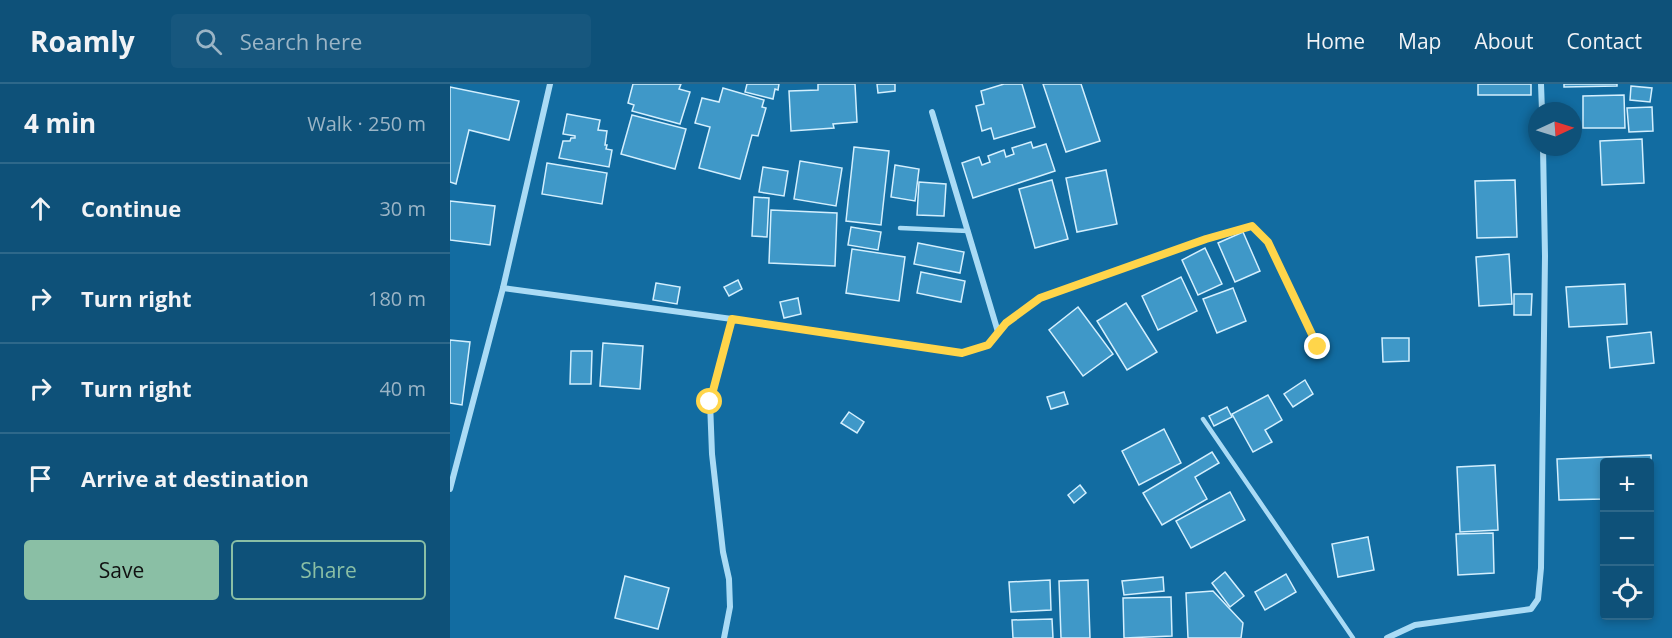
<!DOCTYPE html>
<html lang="en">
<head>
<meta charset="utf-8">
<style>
	body { margin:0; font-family:"Open Sans",sans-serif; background:#17577e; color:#f1f3f6 }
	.controls { position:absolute; right:18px; bottom:18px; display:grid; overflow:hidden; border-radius:6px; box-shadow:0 3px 9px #0003 }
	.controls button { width:54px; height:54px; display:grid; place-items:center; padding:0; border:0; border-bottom:2px solid #2e688a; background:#0e5179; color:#f1f3f6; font:30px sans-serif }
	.compass { position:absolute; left:1078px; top:18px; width:54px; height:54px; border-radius:50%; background:#0e5179; box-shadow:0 3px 9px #0003; rotate:86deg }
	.stop { position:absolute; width:18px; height:18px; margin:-14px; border:4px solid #ffd54a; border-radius:50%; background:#fff }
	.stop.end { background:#ffd54a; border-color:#fff; box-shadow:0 2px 6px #0008 }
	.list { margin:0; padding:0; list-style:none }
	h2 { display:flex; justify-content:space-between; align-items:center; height:78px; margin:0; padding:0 24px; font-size:26px }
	h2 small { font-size:20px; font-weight:400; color:#9bb5c6 }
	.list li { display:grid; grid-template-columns:39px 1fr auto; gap:18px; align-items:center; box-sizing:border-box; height:90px; padding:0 24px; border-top:2px solid #2e688a }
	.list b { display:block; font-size:22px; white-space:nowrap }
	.list em { font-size:20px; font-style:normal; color:#9bb5c6 }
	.actions { display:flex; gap:12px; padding:18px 24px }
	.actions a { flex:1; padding:14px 0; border:2px solid #8abfa5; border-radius:6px; text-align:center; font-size:21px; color:#8abfa5 }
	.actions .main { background:#8abfa5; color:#111 }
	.icon { flex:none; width:33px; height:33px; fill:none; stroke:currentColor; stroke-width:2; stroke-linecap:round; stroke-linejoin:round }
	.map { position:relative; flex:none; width:1222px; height:554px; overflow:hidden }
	header { display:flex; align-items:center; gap:36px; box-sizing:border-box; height:84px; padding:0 30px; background:#0e5179; border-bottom:2px solid #2e688a }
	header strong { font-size:28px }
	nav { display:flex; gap:33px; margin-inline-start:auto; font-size:21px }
	.search { width:420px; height:54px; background:#17577e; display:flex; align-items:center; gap:15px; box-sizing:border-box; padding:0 21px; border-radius:6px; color:#9bb5c6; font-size:22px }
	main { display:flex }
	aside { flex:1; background:#0e5179 }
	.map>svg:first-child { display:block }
	.building { fill:#3f98c8; stroke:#d3effe; stroke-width:1.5 }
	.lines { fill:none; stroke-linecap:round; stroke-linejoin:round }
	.lane { stroke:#aadbf5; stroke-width:4.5 }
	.street { stroke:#aadbf5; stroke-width:6 }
	.route { stroke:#ffd54a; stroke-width:8 }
</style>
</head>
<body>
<header>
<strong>Roamly</strong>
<div class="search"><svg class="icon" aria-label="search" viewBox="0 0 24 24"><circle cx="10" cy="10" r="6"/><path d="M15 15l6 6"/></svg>Search here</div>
<nav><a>Home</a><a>Map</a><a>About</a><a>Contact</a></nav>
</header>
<main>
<aside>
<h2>4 min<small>Walk · 250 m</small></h2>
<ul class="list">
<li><svg class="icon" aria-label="ahead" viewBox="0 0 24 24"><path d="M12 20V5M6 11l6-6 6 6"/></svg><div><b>Continue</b></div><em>30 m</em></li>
<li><svg class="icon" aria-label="right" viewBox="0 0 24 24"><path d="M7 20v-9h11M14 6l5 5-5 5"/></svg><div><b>Turn right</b></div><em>180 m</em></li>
<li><svg class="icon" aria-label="right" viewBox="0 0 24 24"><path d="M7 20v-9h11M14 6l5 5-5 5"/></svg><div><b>Turn right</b></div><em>40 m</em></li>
<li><svg class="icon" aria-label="arrive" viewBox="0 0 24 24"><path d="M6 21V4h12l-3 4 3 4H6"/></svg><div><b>Arrive at destination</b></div></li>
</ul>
<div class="actions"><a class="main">Save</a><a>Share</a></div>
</aside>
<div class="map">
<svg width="1222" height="554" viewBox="0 0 1222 554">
	<rect width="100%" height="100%" fill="#126ca1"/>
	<g class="building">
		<path d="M183,0H231L229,5L240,8L230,40L182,27L184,21L178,19Z"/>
		<path d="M297,0H329L328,6L325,5L323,15L295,8Z"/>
		<path d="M368,0H405L407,38L383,40L384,44L341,47L339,7L368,6Z"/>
		<path d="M427,0H445V7L428,9Z"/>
		<path d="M554,0H572L585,43L544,55L541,44L532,47L526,22L534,20L531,7Z"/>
		<path d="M593,0H631L650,57L616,68Z"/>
		<rect x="1028" y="0" width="53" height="11"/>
		<path d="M1114,0H1167V2L1114,3Z"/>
		<path d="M1181,2L1202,4L1200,18L1180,16Z"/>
		<path d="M0,3L69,17L59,56L19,46L6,100L0,98Z"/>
		<path d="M273,4L314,16L312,23L316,24L308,52L302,51L290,95L249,84L260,43L245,39L252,14L269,18Z"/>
		<path d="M1174,11L1175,44H1133V12Z"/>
		<path d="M1202,23L1203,47L1179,48L1177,24Z"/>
		<path d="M117,30L150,36L148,46L157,47L155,61H157L156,65L162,66L159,83L109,74L113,57H120L121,54H125V52L113,50Z"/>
		<path d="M182,31L236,45L225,85L171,70Z"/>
		<path d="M1192,55L1194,99L1152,101L1150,57Z"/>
		<path d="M581,58L583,64L596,60L605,87L523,114L512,79L529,73L532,81L540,78L538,72L554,66L556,73L564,70L562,64Z"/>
		<path d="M404,63L439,67L431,141L396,137Z"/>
		<path d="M350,77L392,84L386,122L344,115Z"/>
		<path d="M97,79L157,89L152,120L92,110Z"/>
		<path d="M445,81L469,85L465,117L441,113Z"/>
		<path d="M313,83L338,87L334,112L309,108Z"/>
		<path d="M656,86L667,140L627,148L616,94Z"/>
		<path d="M602,96L618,155L585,164L569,105Z"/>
		<path d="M1065,96L1067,153L1027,154L1025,97Z"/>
		<path d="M469,98L496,100L494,132L467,131Z"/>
		<path d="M304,113L319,114L317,153L302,152Z"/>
		<path d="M0,117L45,122L40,161L0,156Z"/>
		<path d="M321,126L387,129L385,182L319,179Z"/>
		<path d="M401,143L431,148L428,166L398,161Z"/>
		<path d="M793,148L810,187L785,198L768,159Z"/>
		<path d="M468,159L514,168L510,189L464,180Z"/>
		<path d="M755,164L772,200L748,211L732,176Z"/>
		<path d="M402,165L455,173L449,217L396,209Z"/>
		<path d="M1059,170L1062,220L1029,222L1026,173Z"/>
		<path d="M471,188L515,197L511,218L467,209Z"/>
		<path d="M731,193L747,227L708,246L692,212Z"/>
		<path d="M288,196L292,205L279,212L274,203Z"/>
		<path d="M206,199L230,203L227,220L203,216Z"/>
		<path d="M1175,200L1177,240L1119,243L1116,203Z"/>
		<path d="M783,204L796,237L767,249L753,215Z"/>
		<path d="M1064,210H1082L1081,231H1064Z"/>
		<path d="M348,214L351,230L334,234L330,218Z"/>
		<path d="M676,219L707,268L677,286L647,237Z"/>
		<path d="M628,223L663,270L633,292L599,246Z"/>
		<path d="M1201,248L1204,279L1160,284L1157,253Z"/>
		<path d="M932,254H959V277L933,278Z"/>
		<path d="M0,256L20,258L12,321L0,319Z"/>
		<path d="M153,259L193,262L190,305L150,302Z"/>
		<path d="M121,267H142L141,300H120Z"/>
		<path d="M855,296L863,310L843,323L834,310Z"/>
		<path d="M614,308L618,320L601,325L597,313Z"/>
		<path d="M818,311L832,336L815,346L822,358L803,368L782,330Z"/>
		<path d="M777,323L782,333L764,342L759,332Z"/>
		<path d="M399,328L414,338L407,349L391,339Z"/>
		<path d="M714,345L731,379L689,401L672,367Z"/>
		<path d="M762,368L769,379L745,393L757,415L712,441L693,409Z"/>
		<path d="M1201,371L1202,413H1200V378H1154V415L1109,416L1107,375Z"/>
		<path d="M1045,381L1048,446L1010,448L1007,383Z"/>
		<path d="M630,401L636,409L624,419L618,411Z"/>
		<path d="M780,408L795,436L741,464L726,437Z"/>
		<path d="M1043,449L1044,489L1008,491L1006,450Z"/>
		<path d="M918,453L924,486L888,493L882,460Z"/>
		<path d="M775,488L794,512L780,523L762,499Z"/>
		<path d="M836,490L846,508L815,526L805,508Z"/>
		<path d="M175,492L219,504L208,545L165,534Z"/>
		<path d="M713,493L714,507L674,511L672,497Z"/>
		<path d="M600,496L601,526L561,528L559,498Z"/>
		<path d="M638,496L640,554H611L609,497Z"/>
		<path d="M763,507L793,539L791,554H738L736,509Z"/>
		<path d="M721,513L722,552L674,554L673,514Z"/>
		<path d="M602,535L603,554H563L562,536Z"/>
	</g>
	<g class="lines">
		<g class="lane">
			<path d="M450,144L518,147"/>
			<path d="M753,335L903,554"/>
		</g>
		<g class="street">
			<path d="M1091,0L1092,27"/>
			<path d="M482,28L548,248"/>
			<path d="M53,204L282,235L512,269L538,261L556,239L590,214L756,155L802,142L818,158L868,263"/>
			<path d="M0,405L53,204L100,0"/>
			<path d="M274,554L280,523L279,495L273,468L262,370L260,318L282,235"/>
			<path d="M937,554L965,541L1081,525L1088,515L1091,484L1095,172L1093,63"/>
		</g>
	</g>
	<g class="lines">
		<path class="route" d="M260,318L282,235L512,269L538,261L556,239L590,214L756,155L802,142L818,158L868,263"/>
	</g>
</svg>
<div class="controls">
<button>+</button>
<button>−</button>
<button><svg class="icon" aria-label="locate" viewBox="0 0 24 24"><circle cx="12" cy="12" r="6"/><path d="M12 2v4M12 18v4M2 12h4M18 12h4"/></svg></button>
</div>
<svg class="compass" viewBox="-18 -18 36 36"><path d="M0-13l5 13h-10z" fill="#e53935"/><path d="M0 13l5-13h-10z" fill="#9bb5c6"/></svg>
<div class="stop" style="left:260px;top:318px"></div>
<div class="stop end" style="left:868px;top:263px"></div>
</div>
</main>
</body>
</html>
